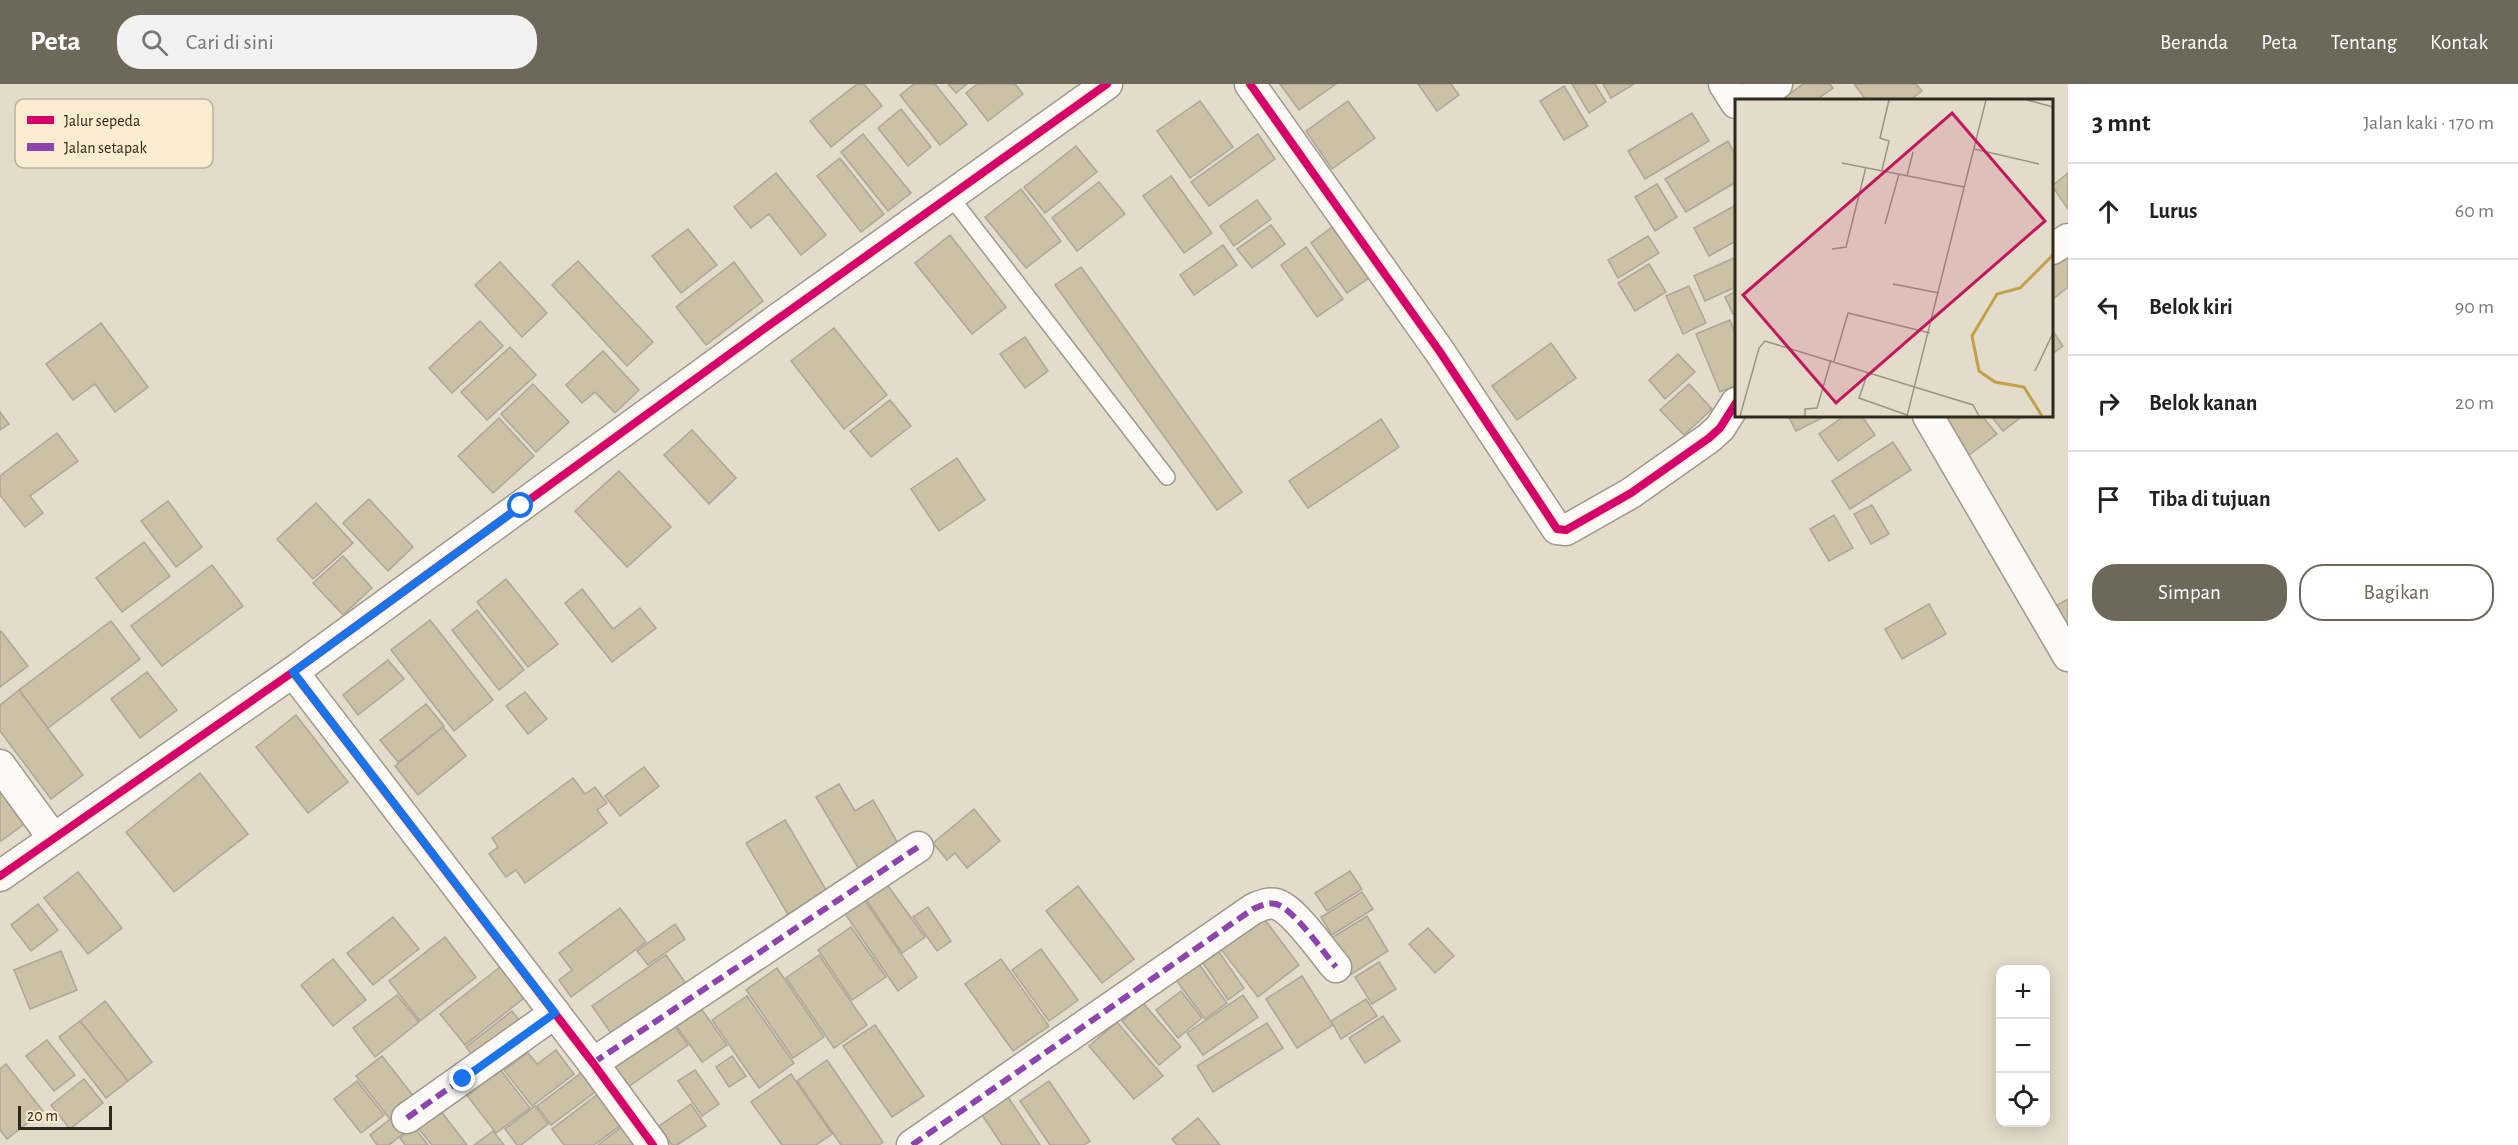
<!DOCTYPE html>
<html lang="id">
<head>
<meta charset="utf-8">
<style>
	body { margin:0; font-family:"Alegreya Sans",sans-serif; background:#f2f2f2; color:#222 }
	.controls { position:absolute; right:18px; bottom:18px; display:grid; overflow:hidden; border-radius:12px; box-shadow:0 3px 15px #0003 }
	.controls button { width:54px; height:54px; display:grid; place-items:center; padding:0; border:0; border-bottom:2px solid #e0e0e0; background:#fff; color:#222; font:30px sans-serif }
	.scale { position:absolute; left:18px; bottom:15px; width:94px; box-sizing:border-box; padding-left:6px; border:3px solid #2e291d; border-top:0; font-size:16px; line-height:21px; white-space:nowrap; color:#2e291d; -webkit-text-stroke:4px #faecce; paint-order:stroke }
	.stop { position:absolute; width:18px; height:18px; margin:-14px; border:4px solid #1a73e8; border-radius:50%; background:#fff }
	.stop.end { background:#1a73e8; border-color:#fff; box-shadow:0 2px 6px #0008 }
	.list { margin:0; padding:0; list-style:none }
	h2 { display:flex; justify-content:space-between; align-items:center; height:78px; margin:0; padding:0 24px; font-size:26px }
	h2 small { font-size:20px; font-weight:400; color:#767676 }
	.list li { display:grid; grid-template-columns:39px 1fr auto; gap:18px; align-items:center; box-sizing:border-box; height:96px; padding:0 24px; border-top:2px solid #e0e0e0 }
	.list b { display:block; font-size:22px; white-space:nowrap }
	.list em { font-size:20px; font-style:normal; color:#767676 }
	.actions { display:flex; gap:12px; padding:18px 24px }
	.actions a { flex:1; padding:14px 0; border:2px solid #6d685a; border-radius:24px; text-align:center; font-size:21px; color:#6d685a }
	.actions .main { background:#6d685a; color:#fff }
	.icon { flex:none; width:33px; height:33px; fill:none; stroke:currentColor; stroke-width:2; stroke-linecap:round; stroke-linejoin:round }
	.map { position:relative; flex:none; width:2068px; height:1061px; overflow:hidden }
	header { display:flex; align-items:center; gap:36px; box-sizing:border-box; height:84px; padding:0 30px; background:#6d685a; color:#fff }
	header strong { font-size:28px }
	nav { display:flex; gap:33px; margin-inline-start:auto; font-size:21px }
	.search { width:420px; height:54px; background:#f2f2f2; display:flex; align-items:center; gap:15px; box-sizing:border-box; padding:0 21px; border-radius:24px; color:#767676; font-size:22px }
	main { display:flex }
	aside { flex:1; background:#fff }
	.map>svg:first-child { display:block }
	.building { fill:#ccc0a5; stroke:#ada79a; stroke-width:1.5 }
	.lines { fill:none; stroke-linecap:round; stroke-linejoin:round }
	.lane-casing { stroke:#9f998d; stroke-width:18 }
	.street-casing { stroke:#9f998d; stroke-width:33 }
	.lane { stroke:#fbfaf7; stroke-width:15 }
	.street { stroke:#fbfaf7; stroke-width:30 }
	.quiet { stroke:#8e44ad; stroke-width:6; stroke-dasharray:12 6; stroke-linecap:butt }
	.cycleway-casing { stroke:#faecce; stroke-width:11 }
	.cycleway { stroke:#d6006c; stroke-width:8 }
	.route { stroke:#1a73e8; stroke-width:8 }
	.inset-river { fill:none; stroke:#c1a24a; stroke-width:3 }
	.inset-road { fill:none; stroke:#9b9485; stroke-width:1.5 }
	.view { fill:#c2185b; fill-opacity:0.15; stroke:#c2185b; stroke-width:3 }
	.inset-edge { fill:none; stroke:#2e291d; stroke-width:3 }
	.key { fill:#faecce; stroke:#bdb299; stroke-width:1.5 }
	.key-label { font-size:16px; fill:#2e291d }
</style>
</head>
<body>
<header>
<strong>Peta</strong>
<div class="search"><svg class="icon" aria-label="search" viewBox="0 0 24 24"><circle cx="10" cy="10" r="6"/><path d="M15 15l6 6"/></svg>Cari di sini</div>
<nav><a>Beranda</a><a>Peta</a><a>Tentang</a><a>Kontak</a></nav>
</header>
<main>
<div class="map">
<svg width="2068" height="1061" viewBox="0 0 2068 1061">
	<rect width="100%" height="100%" fill="#e3dccb"/>
	<g class="building">
		<path d="M857,0H864L882,22L831,63L810,37Z"/>
		<path d="M914,0H935L967,40L940,61L900,11Z"/>
		<path d="M948,0H967L956,9Z"/>
		<path d="M977,0H1015L1023,10L988,37L966,9Z"/>
		<path d="M1280,0H1336L1299,26Z"/>
		<path d="M1418,0H1451L1459,11L1437,27Z"/>
		<path d="M1572,0H1595L1606,18L1589,29Z"/>
		<path d="M1603,0H1634L1611,14Z"/>
		<path d="M1803,0H1830L1833,4L1816,16H1781Z"/>
		<path d="M1854,0H1916L1922,7L1910,16H1866Z"/>
		<path d="M1564,2L1588,42L1564,56L1540,17Z"/>
		<path d="M1200,17L1233,63L1190,94L1157,47Z"/>
		<path d="M1348,17L1375,54L1332,85L1306,47Z"/>
		<path d="M901,25L931,63L908,82L878,44Z"/>
		<path d="M1692,29L1709,57L1645,95L1628,67Z"/>
		<path d="M863,50L911,109L888,127L841,68Z"/>
		<path d="M1258,50L1275,75L1209,122L1191,98Z"/>
		<path d="M1728,57L1736,72V98L1686,128L1665,95Z"/>
		<path d="M1076,62L1097,88L1045,129L1024,103Z"/>
		<path d="M840,74L884,130L861,148L817,92Z"/>
		<path d="M776,89L826,151L801,171L769,130L751,144L734,123Z"/>
		<path d="M2068,89V125L2052,102Z"/>
		<path d="M1171,92L1212,149L1184,169L1143,112Z"/>
		<path d="M1099,98L1125,130L1077,167L1052,134Z"/>
		<path d="M1657,100L1677,133L1655,147L1635,113Z"/>
		<path d="M1021,105L1061,157L1026,184L985,133Z"/>
		<path d="M1257,116L1271,135L1234,162L1220,142Z"/>
		<path d="M1736,121V157L1709,172L1694,144Z"/>
		<path d="M1271,141L1285,160L1252,184L1237,165Z"/>
		<path d="M1332,143L1369,194L1347,209L1311,159Z"/>
		<path d="M688,145L717,181L681,209L652,172Z"/>
		<path d="M950,151L1006,223L972,250L915,179Z"/>
		<path d="M1648,152L1659,169L1618,194L1608,176Z"/>
		<path d="M1223,161L1237,181L1194,211L1180,191Z"/>
		<path d="M1306,163L1343,215L1317,233L1281,181Z"/>
		<path d="M2068,165V203L2052,216V176Z"/>
		<path d="M1736,173V203L1705,217L1694,192Z"/>
		<path d="M578,177L653,258L627,282L552,201Z"/>
		<path d="M500,178L547,229L522,253L475,201Z"/>
		<path d="M734,178L763,217L706,261L676,223Z"/>
		<path d="M1649,180L1666,208L1635,227L1618,199Z"/>
		<path d="M1081,183L1242,408L1217,426L1055,201Z"/>
		<path d="M1689,202L1706,239L1683,250L1666,212Z"/>
		<path d="M1736,207V229L1733,230L1725,213Z"/>
		<path d="M1730,236L1736,251V301L1720,308L1696,250Z"/>
		<path d="M480,237L503,262L452,309L429,284Z"/>
		<path d="M101,239L148,303L115,328L95,300L73,316L46,280Z"/>
		<path d="M834,244L887,311L844,345L791,277Z"/>
		<path d="M2052,246L2063,262L2052,270Z"/>
		<path d="M1025,253L1048,287L1025,304L1000,270Z"/>
		<path d="M1551,259L1576,294L1517,336L1492,302Z"/>
		<path d="M510,263L536,291L487,336L461,308Z"/>
		<path d="M603,267L639,306L615,329L595,308L582,319L566,301Z"/>
		<path d="M1678,270L1695,288L1665,315L1649,296Z"/>
		<path d="M533,300L569,338L536,368L501,330Z"/>
		<path d="M1689,300L1712,325L1684,351L1660,326Z"/>
		<path d="M890,316L911,342L871,373L850,347Z"/>
		<path d="M0,328L9,340L0,346Z"/>
		<path d="M1788,332H1826L1796,347Z"/>
		<path d="M1844,332H1862L1875,351L1838,377L1819,350Z"/>
		<path d="M1939,332H1982L1997,350L1969,371Z"/>
		<path d="M1991,332H2023L2003,347Z"/>
		<path d="M499,334L534,372L493,409L458,372Z"/>
		<path d="M1381,335L1399,363L1308,424L1289,397Z"/>
		<path d="M692,346L736,394L709,420L664,371Z"/>
		<path d="M57,349L78,377L30,412L43,429L25,443L0,411V392Z"/>
		<path d="M1893,358L1911,386L1850,425L1832,397Z"/>
		<path d="M957,374L985,416L939,447L911,405Z"/>
		<path d="M619,387L671,443L627,483L575,427Z"/>
		<path d="M369,415L413,463L388,487L343,439Z"/>
		<path d="M168,417L202,463L176,483L141,437Z"/>
		<path d="M316,419L353,459L313,495L277,455Z"/>
		<path d="M1872,421L1889,450L1871,460L1854,430Z"/>
		<path d="M1834,431L1853,464L1829,477L1810,445Z"/>
		<path d="M144,458L170,492L122,528L96,494Z"/>
		<path d="M343,472L372,504L343,531L313,499Z"/>
		<path d="M212,481L243,522L162,582L131,542Z"/>
		<path d="M506,495L558,560L528,583L477,518Z"/>
		<path d="M582,505L613,545L640,524L656,544L612,578L565,519Z"/>
		<path d="M2068,515V557L2048,526Z"/>
		<path d="M1929,520L1946,550L1902,575L1885,545Z"/>
		<path d="M477,526L524,586L499,606L452,546Z"/>
		<path d="M430,536L493,616L454,647L391,566Z"/>
		<path d="M111,537L140,575L48,644L19,606Z"/>
		<path d="M1,547L28,582L0,603V548Z"/>
		<path d="M388,576L404,595L358,631L343,611Z"/>
		<path d="M147,588L177,626L140,654L111,615Z"/>
		<path d="M19,606L83,691L51,715L0,647V621Z"/>
		<path d="M525,608L547,635L528,650L506,622Z"/>
		<path d="M426,620L444,642L398,678L380,656Z"/>
		<path d="M296,631L348,698L308,729L256,663Z"/>
		<path d="M443,643L466,672L418,711L395,682Z"/>
		<path d="M644,683L659,702L620,732L605,712Z"/>
		<path d="M200,689L248,750L174,808L126,748Z"/>
		<path d="M573,694L585,710L595,703L607,719L597,726L607,739L525,799L516,786L506,793L489,770L498,763L492,754Z"/>
		<path d="M0,700L28,737L1,757L0,755Z"/>
		<path d="M839,700L855,727L873,716L903,768L863,792L816,713Z"/>
		<path d="M974,725L1000,757L967,784L955,769L947,776L933,759Z"/>
		<path d="M785,736L832,816L793,839L746,759Z"/>
		<path d="M1350,787L1362,805L1327,827L1315,809Z"/>
		<path d="M78,788L122,844L88,870L44,814Z"/>
		<path d="M886,799L925,853L902,869L865,814Z"/>
		<path d="M1078,802L1134,875L1102,899L1046,827Z"/>
		<path d="M1362,808L1373,825L1332,851L1321,833Z"/>
		<path d="M861,811L917,893L898,907L841,824Z"/>
		<path d="M38,820L58,846L31,867L11,841Z"/>
		<path d="M928,823L951,857L937,867L913,833Z"/>
		<path d="M620,824L646,858L571,913L559,896L572,886L559,869Z"/>
		<path d="M1259,828L1299,881L1258,913L1217,860Z"/>
		<path d="M1367,832L1388,867L1347,893L1325,858Z"/>
		<path d="M393,833L419,865L373,901L347,869Z"/>
		<path d="M675,840L685,855L648,881L637,867Z"/>
		<path d="M851,843L886,893L852,916L818,866Z"/>
		<path d="M1428,844L1454,872L1435,889L1409,860Z"/>
		<path d="M445,853L476,893L420,937L389,897Z"/>
		<path d="M1041,865L1078,916L1049,937L1012,886Z"/>
		<path d="M61,867L77,906L30,925L14,886Z"/>
		<path d="M1219,868L1244,904L1228,916L1203,879Z"/>
		<path d="M666,871L687,901L613,952L592,922Z"/>
		<path d="M819,871L867,941L834,964L786,894Z"/>
		<path d="M333,875L366,916L333,942L301,901Z"/>
		<path d="M1001,875L1049,942L1013,967L965,900Z"/>
		<path d="M1196,876L1227,919L1205,935L1173,892Z"/>
		<path d="M1379,878L1396,905L1372,920L1355,893Z"/>
		<path d="M500,883L524,914L465,961L440,930Z"/>
		<path d="M777,884L824,953L793,974L746,906Z"/>
		<path d="M1302,892L1333,941L1297,964L1266,915Z"/>
		<path d="M1181,907L1202,934L1178,954L1156,926Z"/>
		<path d="M397,911L419,938L375,973L353,944Z"/>
		<path d="M1243,911L1258,933L1203,971L1187,949Z"/>
		<path d="M747,912L794,979L759,1004L712,936Z"/>
		<path d="M1366,915L1377,932L1341,955L1331,937Z"/>
		<path d="M105,917L152,978L128,997L80,937Z"/>
		<path d="M1143,919L1181,963L1159,981L1122,937Z"/>
		<path d="M700,923L727,961L702,978L675,940Z"/>
		<path d="M512,927L523,941L477,977L466,963Z"/>
		<path d="M1383,932L1400,957L1365,979L1349,954Z"/>
		<path d="M80,937L128,997L106,1014L59,953Z"/>
		<path d="M671,937L688,961L628,1003L611,978Z"/>
		<path d="M1117,938L1163,992L1134,1015L1089,962Z"/>
		<path d="M1267,939L1283,964L1213,1008L1197,982Z"/>
		<path d="M875,941L924,1012L892,1033L843,962Z"/>
		<path d="M47,956L75,991L54,1007L26,972Z"/>
		<path d="M556,966L574,990L532,1022L504,986L528,969L537,980Z"/>
		<path d="M382,972L415,1014L389,1034L356,992Z"/>
		<path d="M732,972L746,992L729,1003L716,983Z"/>
		<path d="M827,976L883,1058L879,1061H841L797,997Z"/>
		<path d="M6,980L43,1027L7,1055L0,1046V985Z"/>
		<path d="M499,984L530,1024L496,1049L465,1009Z"/>
		<path d="M695,986L719,1020L702,1032L678,997Z"/>
		<path d="M581,989L595,1008L551,1041L537,1022Z"/>
		<path d="M791,990L832,1050L816,1061H782L751,1018Z"/>
		<path d="M84,995L103,1019L70,1045L51,1021Z"/>
		<path d="M357,997L384,1031L361,1049L334,1015Z"/>
		<path d="M1049,997L1090,1057L1084,1061H1050L1020,1017Z"/>
		<path d="M598,1010L621,1041L594,1061H564L552,1045Z"/>
		<path d="M1008,1013L1040,1061H1002L982,1031Z"/>
		<path d="M691,1020L706,1042L677,1061H672L659,1042Z"/>
		<path d="M437,1022L467,1061H432L415,1040Z"/>
		<path d="M535,1022L548,1040L521,1061H517L505,1045Z"/>
		<path d="M398,1029L410,1044L389,1061H377L370,1051Z"/>
		<path d="M1198,1034L1220,1061H1177L1172,1055Z"/>
		<path d="M624,1041L639,1061H598Z"/>
		<path d="M414,1043L428,1061H405L400,1054Z"/>
		<path d="M493,1047L504,1061H474Z"/>
	</g>
	<g class="lines">
		<g class="lane-casing">
			<path id="lane" d="M950,112L1167,393"/>
		</g>
		<g class="street-casing">
			<g id="street">
				<path d="M1250,0L1440,268L1557,445L1566,446L1631,409L1709,354L1720,344L1736,319"/>
				<path d="M1724,0L1736,19"/>
				<path d="M1745,16L1777,0"/>
				<path d="M2052,165L2068,155"/>
				<path d="M1928,332L2068,572"/>
				<path d="M293,588L593,979L653,1061"/>
				<path d="M0,681L53,754"/>
				<path d="M0,792L293,588L768,242L1107,0"/>
				<path d="M593,979L918,763"/>
				<path d="M407,1034L555,929"/>
				<path d="M912,1061L1253,825C1260,822 1268,818 1276,820C1294,825 1323,868 1336,883"/>
			</g>
		</g>
		<use href="#lane" class="lane"/>
		<use href="#street" class="street"/>
		<g class="quiet">
			<path d="M593,979L918,763"/>
			<path d="M407,1034L555,929"/>
			<path d="M912,1061L1253,825C1260,822 1268,818 1276,820C1294,825 1323,868 1336,883"/>
		</g>
		<g class="cycleway-casing">
			<g id="cycleway">
				<path d="M1250,0L1440,268L1557,445L1566,446L1631,409L1709,354L1720,344L1736,319"/>
				<path d="M293,588L593,979L653,1061"/>
				<path d="M0,792L293,588L768,242L1107,0"/>
			</g>
		</g>
		<use href="#cycleway" class="cycleway"/>
	</g>
	<g class="lines">
		<path class="route" d="M463,995L555,929L293,588L521,422"/>
	</g>
	<g transform="translate(1735 15)">
		<rect width="318" height="318" fill="#e3dccb"/>
		<path class="inset-river" d="M307,317L289,288L260,283L244,272L237,237L262,195L285,189L318,156"/>
		<path class="inset-road" d="M292,1L318,8M239,50L304,65M107,64L229,88M147,71L154,42L145,39L154,1M172,77L178,53M150,125L164,75M97,150L111,148L131,68M158,185L204,194M99,262L113,214L195,234M300,272L318,234M133,273L124,299L172,316M5,317L24,249L30,242L238,306L244,317M70,317V310L82,309L96,261M172,317L251,1"/>
		<path class="view" d="M217,14L310,122L101,304L8,196Z"/>
		<rect width="318" height="318" class="inset-edge"/>
	</g>
	<rect x="15" y="15" width="198" height="69" rx="9" class="key"/>
	<rect x="27" y="32" width="27" height="8" fill="#d6006c"/>
	<rect x="27" y="59" width="27" height="8" fill="#8e44ad"/>
	<g class="key-label">
		<text x="64" y="42">Jalur sepeda</text>
		<text x="64" y="69">Jalan setapak</text>
	</g>
</svg>
<div class="controls">
<button>+</button>
<button>−</button>
<button><svg class="icon" aria-label="locate" viewBox="0 0 24 24"><circle cx="12" cy="12" r="6"/><path d="M12 2v4M12 18v4M2 12h4M18 12h4"/></svg></button>
</div>
<div class="scale">20 m</div>
<div class="stop" style="left:521px;top:422px"></div>
<div class="stop end" style="left:463px;top:995px"></div>
</div>
<aside>
<h2>3 mnt<small>Jalan kaki · 170 m</small></h2>
<ul class="list">
<li><svg class="icon" aria-label="ahead" viewBox="0 0 24 24"><path d="M12 20V5M6 11l6-6 6 6"/></svg><div><b>Lurus</b></div><em>60 m</em></li>
<li><svg class="icon" aria-label="left" viewBox="0 0 24 24"><path d="M17 20v-9H6M10 6l-5 5 5 5"/></svg><div><b>Belok kiri</b></div><em>90 m</em></li>
<li><svg class="icon" aria-label="right" viewBox="0 0 24 24"><path d="M7 20v-9h11M14 6l5 5-5 5"/></svg><div><b>Belok kanan</b></div><em>20 m</em></li>
<li><svg class="icon" aria-label="arrive" viewBox="0 0 24 24"><path d="M6 21V4h12l-3 4 3 4H6"/></svg><div><b>Tiba di tujuan</b></div></li>
</ul>
<div class="actions"><a class="main">Simpan</a><a>Bagikan</a></div>
</aside>
</main>
</body>
</html>
